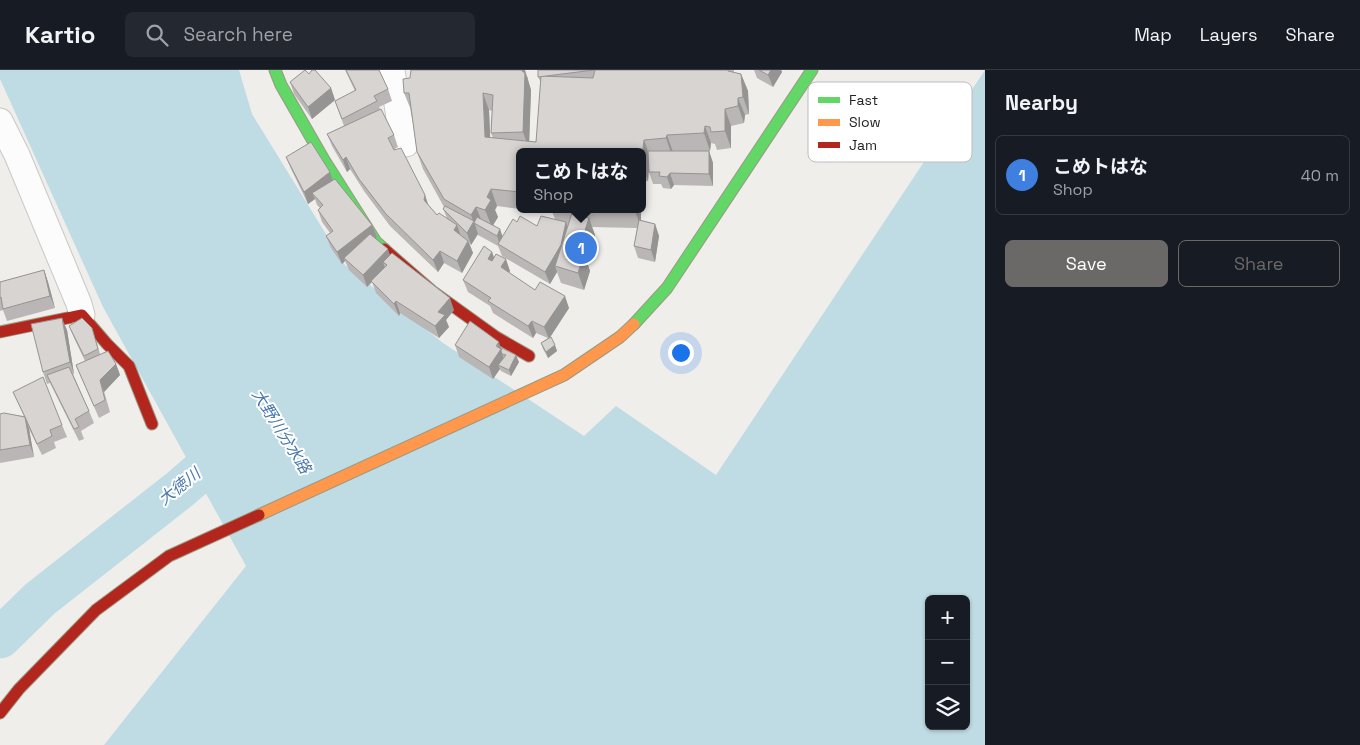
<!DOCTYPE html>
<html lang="en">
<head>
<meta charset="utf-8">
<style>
	body { margin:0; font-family:"Space Grotesk","Noto Sans JP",sans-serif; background:#242831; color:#f1f3f6 }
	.controls { position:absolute; right:15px; bottom:15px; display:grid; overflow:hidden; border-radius:8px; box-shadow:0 1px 4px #0004 }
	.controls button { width:45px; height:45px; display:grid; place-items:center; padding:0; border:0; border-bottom:1px solid #363941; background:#171b24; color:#f1f3f6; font:25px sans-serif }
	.you { position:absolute; left:680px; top:282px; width:18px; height:18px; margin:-12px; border:4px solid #fff; border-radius:50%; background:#1a73e8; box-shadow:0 0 0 8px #1a73e833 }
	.badge { display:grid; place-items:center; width:32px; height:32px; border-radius:50%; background:#6a6968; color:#fff; font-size:16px; font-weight:700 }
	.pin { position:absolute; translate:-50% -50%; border:2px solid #fff; box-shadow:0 1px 5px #0006 }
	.popup { position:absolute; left:516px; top:78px; width:130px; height:65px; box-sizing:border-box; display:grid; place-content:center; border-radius:8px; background:#171b24; filter:drop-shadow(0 1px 4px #0005); font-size:16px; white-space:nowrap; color:#9ea1a6 }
	.popup b { font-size:19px; color:#f1f3f6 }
	.popup::after { content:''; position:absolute; left:50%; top:100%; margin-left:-10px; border:10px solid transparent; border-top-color:#171b24 }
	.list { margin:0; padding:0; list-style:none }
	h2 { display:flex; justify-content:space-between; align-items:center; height:65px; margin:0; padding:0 20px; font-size:21px }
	h2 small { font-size:16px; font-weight:400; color:#9ea1a6 }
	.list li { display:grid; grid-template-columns:32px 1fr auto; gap:15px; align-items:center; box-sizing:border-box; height:80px; margin:0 10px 10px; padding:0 10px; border:1px solid #363941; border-radius:8px }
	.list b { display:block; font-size:19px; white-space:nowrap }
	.list p { margin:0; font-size:16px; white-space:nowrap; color:#9ea1a6 }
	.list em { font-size:16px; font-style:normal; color:#9ea1a6 }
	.actions { display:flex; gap:10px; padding:15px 20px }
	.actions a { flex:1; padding:11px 0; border:1px solid #6a6968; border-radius:8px; text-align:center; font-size:18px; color:#6a6968 }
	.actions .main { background:#6a6968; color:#fff }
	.icon { flex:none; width:28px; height:28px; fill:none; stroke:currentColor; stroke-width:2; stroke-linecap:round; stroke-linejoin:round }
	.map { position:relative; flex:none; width:985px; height:675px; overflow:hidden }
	header { display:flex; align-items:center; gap:30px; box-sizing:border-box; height:70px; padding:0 25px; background:#171b24; border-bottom:1px solid #363941 }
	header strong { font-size:24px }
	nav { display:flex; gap:28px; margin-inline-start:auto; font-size:18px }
	.search { width:350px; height:45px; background:#242831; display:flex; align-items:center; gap:12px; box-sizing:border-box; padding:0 18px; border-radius:8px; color:#9ea1a6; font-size:19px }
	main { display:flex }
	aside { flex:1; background:#171b24 }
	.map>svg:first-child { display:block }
	.water { fill:#bfdbe3; fill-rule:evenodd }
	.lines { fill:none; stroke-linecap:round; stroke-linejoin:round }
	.river { stroke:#bfdbe3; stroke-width:41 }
	.street-casing { stroke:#c9c8c7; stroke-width:27 }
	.fast-casing { stroke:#999a82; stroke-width:13 }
	.slow-casing { stroke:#999a82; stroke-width:13 }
	.jam-casing { stroke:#999a82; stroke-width:13 }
	.street { stroke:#fdfcfc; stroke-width:25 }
	.fast { stroke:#63d668; stroke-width:11 }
	.slow { stroke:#ff974d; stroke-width:11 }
	.jam { stroke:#b3261e; stroke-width:11 }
	.wall { fill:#b9b6b5; fill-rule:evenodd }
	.shaded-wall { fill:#969493 }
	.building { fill:#d7d4d2; stroke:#969493 }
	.labels { text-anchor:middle; stroke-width:4; stroke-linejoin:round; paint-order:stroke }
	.water-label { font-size:16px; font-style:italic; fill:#4a7aab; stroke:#fff }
	.key { fill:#fff; stroke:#bdbdbd; stroke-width:1 }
	.key-label { font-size:14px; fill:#222 }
</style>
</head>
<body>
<header>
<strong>Kartio</strong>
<div class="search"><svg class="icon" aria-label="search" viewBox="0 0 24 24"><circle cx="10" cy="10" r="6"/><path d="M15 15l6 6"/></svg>Search here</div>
<nav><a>Map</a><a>Layers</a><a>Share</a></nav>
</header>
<main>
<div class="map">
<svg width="985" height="675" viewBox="0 0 985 675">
	<rect width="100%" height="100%" fill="#f0eeeb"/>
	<path class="water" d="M0,0H239L252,44L345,195L443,273L584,366L616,336L716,405L985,0V675H104L246,496L103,237L0,9ZM929,529H966V656H929Z"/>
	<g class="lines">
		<path class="river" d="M0,568L40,529L180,419L238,369"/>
		<g class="street-casing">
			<g id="street">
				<path d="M392,0L399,48L406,74"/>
				<path d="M0,51L17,85L79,234L82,245"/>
			</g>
		</g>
		<g class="fast-casing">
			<g id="fast">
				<path d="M275,0L281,15L324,90L376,172L384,179"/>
				<path d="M634,254L667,218L812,0"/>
			</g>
		</g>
		<g class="slow-casing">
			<path id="slow" d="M259,445L564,305L620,267L634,254"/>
		</g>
		<g class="jam-casing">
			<g id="jam">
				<path d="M384,179L432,221L496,267L529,286"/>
				<path d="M0,262L82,245L107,274L129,296L152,354"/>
				<path d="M0,643L19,619L96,540L169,486L259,445"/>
			</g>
		</g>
		<use href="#street" class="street"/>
		<use href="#fast" class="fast"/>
		<use href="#slow" class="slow"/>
		<use href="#jam" class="jam"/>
	</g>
	<g class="wall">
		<path d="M345,0H379L388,19L392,31L379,37L394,65L398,77L393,80L425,125L428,135L437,145L447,148L443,139L444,137L423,99L417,82L411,40L404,23L528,7V10L531,20L529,71L536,72L541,13L538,7V0H734V2H731L741,4L748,21L749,44L745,45L744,53L731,56V78L717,80L715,74L711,73L710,81H702H709L713,93V116L674,115L671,119L663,118L661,114H653L649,102V99L648,111L642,112V82H520V139L497,136L495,140L498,147L493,155L500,159L502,166L517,152L537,156L555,149L551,139H641V150L655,154L659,166L655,192L638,188L634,176L637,158L592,157L595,165L587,192L590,201L584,220L561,213L557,202L550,214L502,186L498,176L478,165V164L471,175L469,172L473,183L462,203L444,193L438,202L390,156L364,121L350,99L347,102L332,76L327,64L344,56L335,31L355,21ZM489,40L492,41L491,63L493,68H490Z"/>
		<path d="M754,0H781L782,2L773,17L757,8Z"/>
		<path d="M309,4L331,18L335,30L312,49L294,24L290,12Z"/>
		<path d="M286,87L332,110L372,155L377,167L375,169L390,185L454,240L446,250L449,257L439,268L400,243L399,246L376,223L372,212L367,217L349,200L345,191L342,194L331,178L326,166L330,163L322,152L318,140L320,138L317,135L315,129L308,134L291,99Z"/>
		<path d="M492,182L494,188L510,201L509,203L535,220L569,238L550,267L557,281L548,288L543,279L541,273L548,268L536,263L533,268L493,243L490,236L468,222L463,210Z"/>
		<path d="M44,200L48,212L55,238L7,251L3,240L0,241V212Z"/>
		<path d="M69,256L96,270L100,284L116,294L120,305L104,322L110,342L99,348L81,307L76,295L85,291L74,268Z"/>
		<path d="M67,260L74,304H73L89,341L94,353L81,361L84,369L79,371L50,313L47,314L43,302Z"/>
		<path d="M455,275L502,279L519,292L511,306L501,301L500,299L493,309L459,287Z"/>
		<path d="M13,322L62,355L67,367L54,372L56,378L42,385L29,359L34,387L0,393V344L24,346Z"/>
	</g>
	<g class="shaded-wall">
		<path d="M522,0H525L531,20L529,79L523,62Z"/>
		<path d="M771,0H781L782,2L773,17L768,5Z"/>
		<path d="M741,4L748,21L749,44L743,27Z"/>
		<path d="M331,18L335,30L312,49L308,37Z"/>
		<path d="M483,23L489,40L491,85L485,67Z"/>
		<path d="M738,28L745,45L744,53L738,36Z"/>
		<path d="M725,39L731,56V78L725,61Z"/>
		<path d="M705,56L711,73L710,81L704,63Z"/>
		<path d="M667,65L673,82L672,86L666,68Z"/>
		<path d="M644,70L650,87L648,111L642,96Z"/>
		<path d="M709,81L713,93V116L709,104Z"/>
		<path d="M346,87L350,99L347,102L343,90Z"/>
		<path d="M330,102L334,114L312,123L315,129L308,134L304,122Z"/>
		<path d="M670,103L674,115L671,119L667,107Z"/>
		<path d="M491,119L497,136L495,140L498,147L492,157L485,140L487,127Z"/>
		<path d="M425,125L429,137L424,130Z"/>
		<path d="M476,137L483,154H474L471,145Z"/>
		<path d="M635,139H641V158L635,141Z"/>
		<path d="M589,148L595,165L587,192L590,201L584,220L578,203V182Z"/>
		<path d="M474,151L478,164L471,175L467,163Z"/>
		<path d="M566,152L570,164L555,196L557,202L550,214L545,202Z"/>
		<path d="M655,154L659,166L655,192L651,180Z"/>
		<path d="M372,155L377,167L347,190L344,188L345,191L342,194L337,182Z"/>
		<path d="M457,155L461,167L454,160Z"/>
		<path d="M500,159L504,171L500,175L497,166Z"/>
		<path d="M468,171L473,183L462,203L457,191Z"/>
		<path d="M388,179L392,191L387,195L383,192L385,198L367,217L363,205Z"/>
		<path d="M440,181L444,193L438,202L433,190Z"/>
		<path d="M492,182L496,193L488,189Z"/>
		<path d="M506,189L510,201L505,209L501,197Z"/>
		<path d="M44,200L48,212L55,238L50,226Z"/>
		<path d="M565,226L569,238L549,269L544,257Z"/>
		<path d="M450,228L454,240L446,250L449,257L439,268L435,256L438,242Z"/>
		<path d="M396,231L400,243L399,246L394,234Z"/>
		<path d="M62,248L67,260L74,304L70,292Z"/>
		<path d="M532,251L536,263L533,268L528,256Z"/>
		<path d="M499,272L503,284H502L505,291L498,295L500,299L493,309L489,297Z"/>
		<path d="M555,275L557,281L548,288L546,282Z"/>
		<path d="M516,285L519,292L511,306L509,300Z"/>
		<path d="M116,294L120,305L104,322L110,342L100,310Z"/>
		<path d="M25,347L29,359L34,387L30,375Z"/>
	</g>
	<g class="building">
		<path d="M305,0L309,4L312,0H315L331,18L308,37L290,12Z"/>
		<path d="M346,0H379L388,19L374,26L377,31L342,49L335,31L356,20Z"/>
		<path d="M411,0H522V1L525,3L523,62L491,63L493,25L483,23L485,67L536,72L541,6L593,8L595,0H728V1L741,4L743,27L738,28V36L725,39V61L711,62L710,57L705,56L704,63L667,65L666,68L644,70L642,86V82H520V122L491,119L487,127L491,130L485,140L476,137L471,145L444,129L417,82L409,23H404L403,9L410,8Z"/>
		<path d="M538,0H594L538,7Z"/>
		<path d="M759,0H771L768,5Z"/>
		<path d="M381,39L394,65L388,68L394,80L401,78L425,125L424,130L437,145L439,143L457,155L454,160L468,171L457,191L440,181L433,190L386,144L359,109L346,87L343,90L327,64Z"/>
		<path d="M311,72L330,102L304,122L286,87Z"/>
		<path d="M648,81H709V104L670,103L667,107L659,106L660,102H649Z"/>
		<path d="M335,109L372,155L337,182L326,166L333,161L318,140L323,135L312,123Z"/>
		<path d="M445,136L474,151L467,163L443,139Z"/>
		<path d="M551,139H635V141L551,140Z"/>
		<path d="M572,143L589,148L578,182L584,184L578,203L555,196Z"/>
		<path d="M520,146L537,156L541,146L566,152L561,175L545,202L498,174L513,149L517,152Z"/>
		<path d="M477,147L500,159L497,166L474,153Z"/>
		<path d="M639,150L655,154L651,180L634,176Z"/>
		<path d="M370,164L388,179L363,205L344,188Z"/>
		<path d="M484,176L492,182L488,189L492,191L496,184L506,189L501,197L535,220L540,212L565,226L544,257L532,251L528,256L488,231L491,228L463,210Z"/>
		<path d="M392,183L450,228L438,242L445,245L435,256L396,231L394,234L371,211L387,195L383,192Z"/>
		<path d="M44,200L50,226L3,239L1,227L0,228V212Z"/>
		<path d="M62,248L70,292L43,302L31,254Z"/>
		<path d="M82,248L92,258L98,279L84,286L69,256Z"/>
		<path d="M470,251L499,272L496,276L501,279L489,297L455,275Z"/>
		<path d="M551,267L555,275L546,282L541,273Z"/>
		<path d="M502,278L516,285L509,300L498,295L506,285L502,284L501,281Z"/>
		<path d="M108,281L116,294L100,310L105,330L94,336L76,295Z"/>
		<path d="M69,297L89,341L75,349L79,357L74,359L47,305Z"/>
		<path d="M43,307L62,355L50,360L52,366L37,374L25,347L30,375L0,380V344L4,343L25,347L13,322Z"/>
	</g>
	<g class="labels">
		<g class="water-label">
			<text transform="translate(282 361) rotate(58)" y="6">大野川分水路</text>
			<text transform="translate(179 416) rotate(-39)" y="6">大徳川</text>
		</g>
	</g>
	<rect x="808" y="12" width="164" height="80" rx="8" class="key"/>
	<rect x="818" y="27" width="22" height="6" fill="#63d668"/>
	<rect x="818" y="49" width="22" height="7" fill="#ff974d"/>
	<rect x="818" y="72" width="22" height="6" fill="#b3261e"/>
	<g class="key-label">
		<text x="849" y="35">Fast</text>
		<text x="849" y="57">Slow</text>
		<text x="849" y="80">Jam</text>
	</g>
</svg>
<div class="controls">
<button>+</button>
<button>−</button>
<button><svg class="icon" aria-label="layers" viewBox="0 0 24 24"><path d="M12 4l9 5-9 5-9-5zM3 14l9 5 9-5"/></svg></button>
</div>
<div class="you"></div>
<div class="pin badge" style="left:581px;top:178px;background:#3f7fe0">1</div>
<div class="popup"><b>こめトはな</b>Shop</div>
</div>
<aside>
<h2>Nearby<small></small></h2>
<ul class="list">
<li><span class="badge" style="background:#3f7fe0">1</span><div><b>こめトはな</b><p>Shop</p></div><em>40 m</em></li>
</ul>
<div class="actions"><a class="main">Save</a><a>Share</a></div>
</aside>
</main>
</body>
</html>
